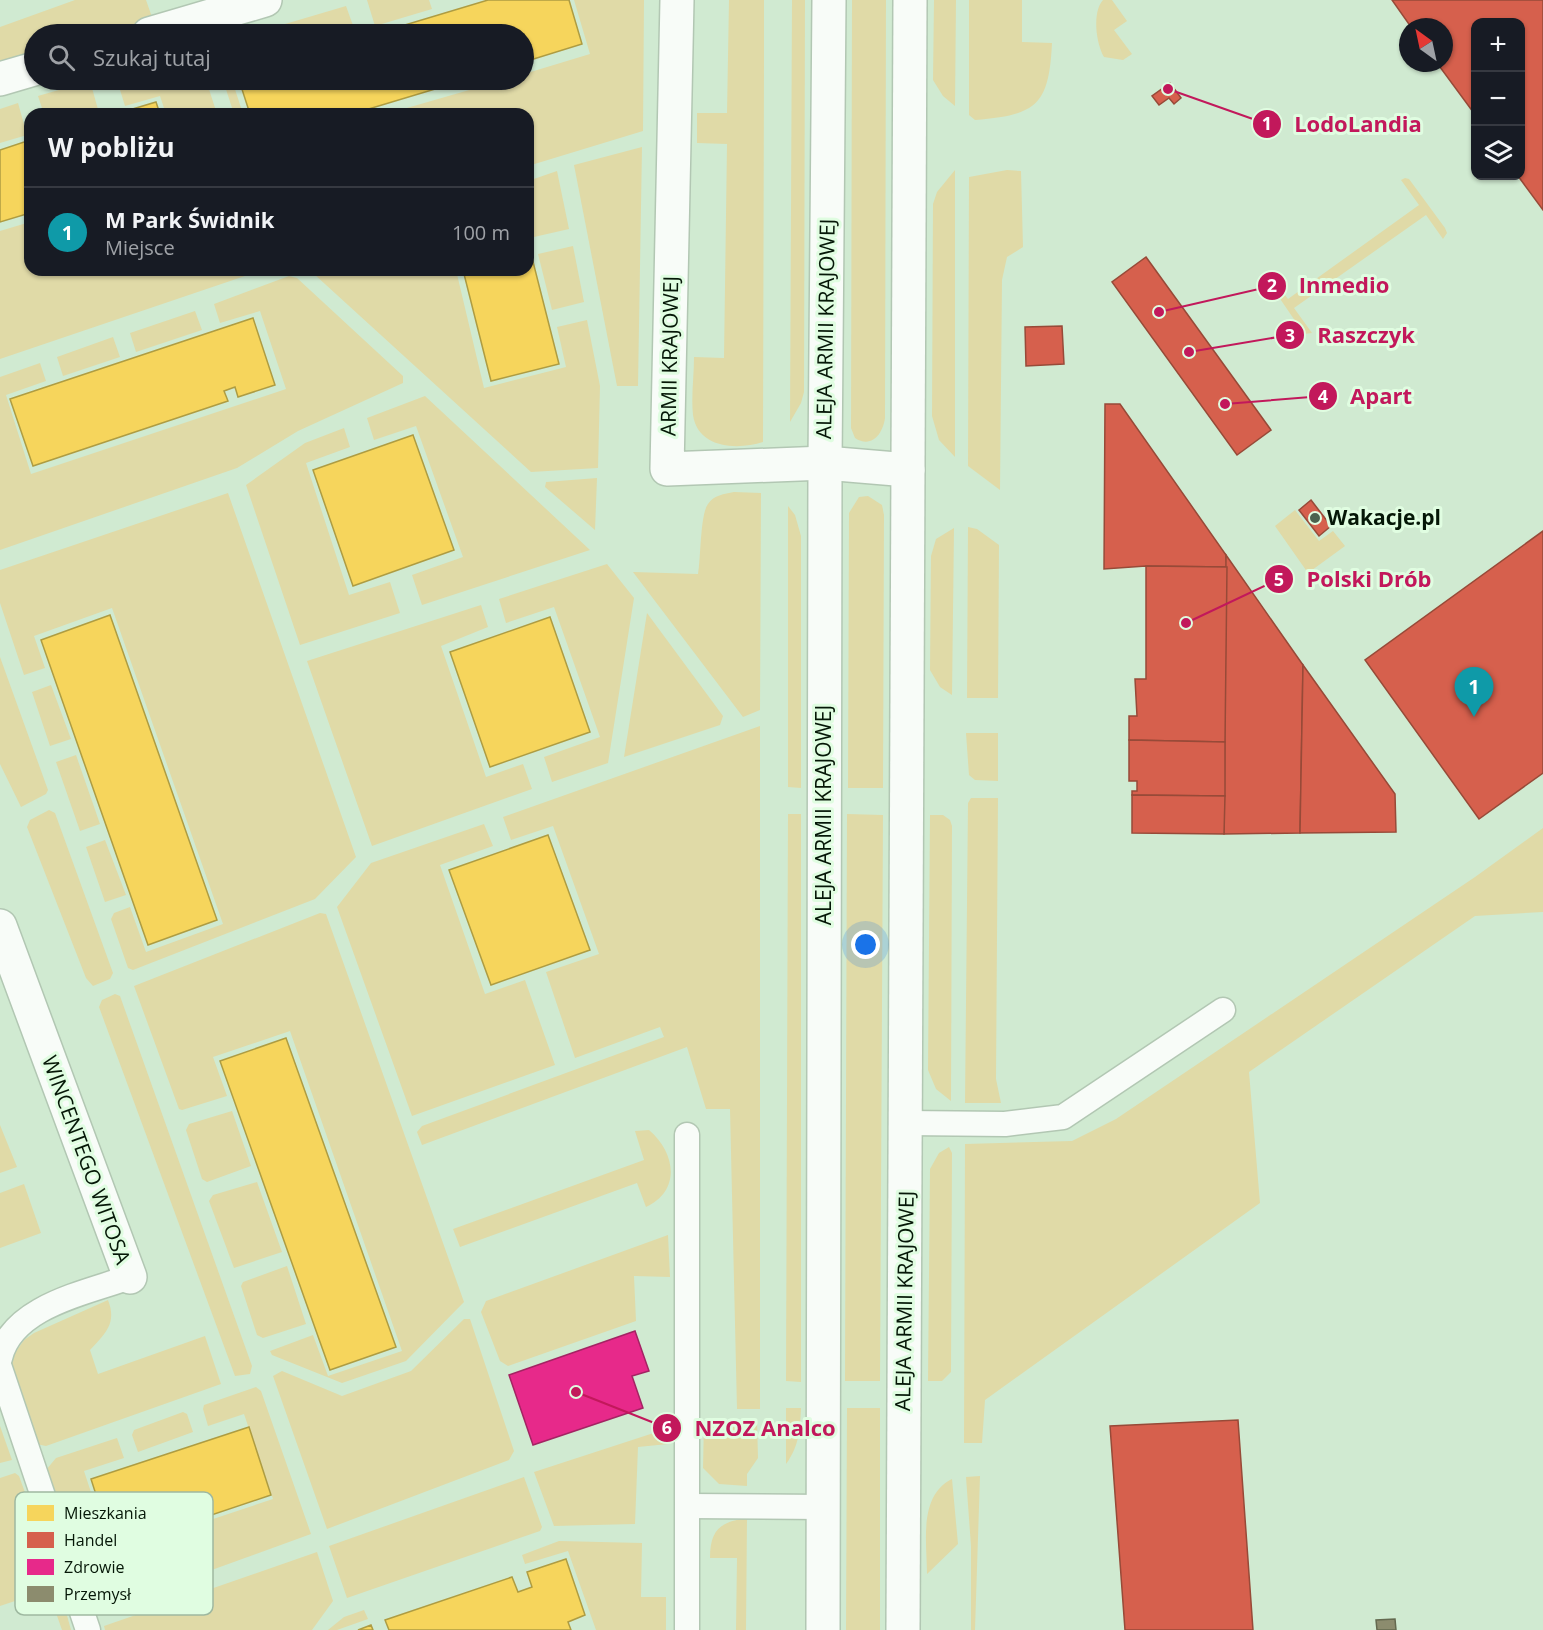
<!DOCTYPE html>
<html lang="pl">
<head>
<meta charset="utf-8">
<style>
	body { margin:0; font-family:"Open Sans",sans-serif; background:#20242c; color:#f1f3f6 }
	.controls { position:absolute; right:18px; top:18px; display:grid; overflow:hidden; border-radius:12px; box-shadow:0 2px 4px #0004 }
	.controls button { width:54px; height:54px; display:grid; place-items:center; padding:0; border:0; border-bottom:2px solid #363941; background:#171b24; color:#f1f3f6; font:30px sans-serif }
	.compass { position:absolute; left:1399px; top:18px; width:54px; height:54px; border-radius:50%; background:#171b24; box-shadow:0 2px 4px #0004; rotate:327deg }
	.you { position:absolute; left:866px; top:945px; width:21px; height:21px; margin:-15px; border:4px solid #fff; border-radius:50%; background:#1a73e8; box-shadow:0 0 0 9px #1a73e833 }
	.badge { display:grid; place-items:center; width:39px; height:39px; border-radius:50%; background:#7c3aed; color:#fff; font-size:20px; font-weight:700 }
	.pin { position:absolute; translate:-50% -50px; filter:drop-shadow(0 2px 3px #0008) }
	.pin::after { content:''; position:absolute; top:32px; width:21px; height:18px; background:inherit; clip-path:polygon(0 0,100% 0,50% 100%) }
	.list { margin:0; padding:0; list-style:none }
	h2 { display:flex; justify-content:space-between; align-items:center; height:78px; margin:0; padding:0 24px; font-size:26px }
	h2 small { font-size:20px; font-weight:400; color:#9ea1a6 }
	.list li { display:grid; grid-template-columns:39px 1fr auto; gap:18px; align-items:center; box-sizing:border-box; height:90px; padding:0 24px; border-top:2px solid #363941 }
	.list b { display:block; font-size:22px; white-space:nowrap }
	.list p { margin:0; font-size:20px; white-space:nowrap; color:#9ea1a6 }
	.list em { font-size:20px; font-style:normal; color:#9ea1a6 }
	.icon { flex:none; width:33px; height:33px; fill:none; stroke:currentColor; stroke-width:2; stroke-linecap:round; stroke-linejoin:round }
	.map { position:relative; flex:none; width:1543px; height:1630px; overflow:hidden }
	.search { position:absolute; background:#171b24; box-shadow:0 2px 4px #0004; left:24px; top:24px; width:510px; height:66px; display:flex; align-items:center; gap:15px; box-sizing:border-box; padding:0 21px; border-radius:33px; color:#9ea1a6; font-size:22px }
	.panel { position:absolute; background:#171b24; box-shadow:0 2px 4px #0004; left:24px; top:108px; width:510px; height:168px; border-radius:18px }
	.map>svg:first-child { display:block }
	.green { fill:#e0daa7 }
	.homes { fill:#f6d55c; stroke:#ae9c42; stroke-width:1.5 }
	.shops { fill:#d6604d; stroke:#974a38; stroke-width:1.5 }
	.health { fill:#e7298a; stroke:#a32463; stroke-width:1.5 }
	.industry { fill:#8c8c6e; stroke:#64694f; stroke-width:1.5 }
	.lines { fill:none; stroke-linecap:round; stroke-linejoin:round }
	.service-casing { stroke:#b2c7b3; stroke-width:27 }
	.minor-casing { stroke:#b2c7b3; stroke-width:36 }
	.tertiary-casing { stroke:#b2c7b3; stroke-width:36 }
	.service { stroke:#f8fcf8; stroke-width:24 }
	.minor { stroke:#f8fcf8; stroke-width:33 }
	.tertiary { stroke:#f8fcf8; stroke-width:33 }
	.poi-dot { fill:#4c614e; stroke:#e0fde1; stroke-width:2 }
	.labels { text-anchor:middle; stroke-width:6; stroke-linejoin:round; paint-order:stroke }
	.street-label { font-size:21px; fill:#051707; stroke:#e0fde1 }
	.poi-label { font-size:21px; font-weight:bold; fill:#051707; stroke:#e0fde1; text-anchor:start }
	.key { fill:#e0fde1; stroke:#9eb8a0; stroke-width:1.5 }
	.key-label { font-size:16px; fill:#051707 }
	.leader { fill:none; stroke:#c2185b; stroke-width:2 }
	.callout-dot { fill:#c2185b; stroke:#e0fde1; stroke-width:2 }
	.mark-label { font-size:18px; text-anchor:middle; font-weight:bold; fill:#fff }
	.callout-label { font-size:22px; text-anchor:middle; font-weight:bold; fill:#c2185b; stroke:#e0fde1; stroke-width:6; stroke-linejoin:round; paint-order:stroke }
</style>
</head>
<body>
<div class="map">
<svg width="1543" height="1630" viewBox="0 0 1543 1630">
	<rect width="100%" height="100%" fill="#d0ead1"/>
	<g class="green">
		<path d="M75,0H146L153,20L103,34H34V54L0,65V27Z"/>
		<path d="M367,0H429L432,9L375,26Z"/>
		<path d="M574,0H644L643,131L528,166V114H386L504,80H524V74L590,54Z"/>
		<path d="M729,0H764V58L763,442C738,450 698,449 693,415C691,397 694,376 694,357L724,358L727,144L697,143V113H727Z"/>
		<path d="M792,0H805L804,392L801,403L790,422Z"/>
		<path d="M852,0H886L885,418C883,433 872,449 855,438L851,428Z"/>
		<path d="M934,0H956L955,106L943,96L933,80Z"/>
		<path d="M969,0H1022V42L1052,43C1049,105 1037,115 975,120L969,115Z"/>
		<path d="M1103,0H1112L1127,21L1114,30L1132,54L1123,60L1104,57C1096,43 1092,12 1103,0Z"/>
		<path d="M346,6L355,31L344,34H278L275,27Z"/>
		<path d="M117,80H206L217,114H166L160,96L125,106Z"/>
		<path d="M223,80H232L243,114H234Z"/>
		<path d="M90,81L99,113L44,114L38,96Z"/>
		<path d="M18,103L27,135L0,143V109Z"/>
		<path d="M642,147L638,386H617L574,165Z"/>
		<path d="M955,170V457L939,440L932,416L933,204L937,192Z"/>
		<path d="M1007,170L1021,171L1023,247L1007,257L1002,280L1000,490L968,466L969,177Z"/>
		<path d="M557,171L569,229L534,237L528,214V181Z"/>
		<path d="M1405,178L1409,179L1445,228L1447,233L1443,239L1426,215L1294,308L1312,333L1304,334L1266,278L1269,274L1288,299L1419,205L1401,180Z"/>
		<path d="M30,222V270H263L0,359V231Z"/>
		<path d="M573,246L584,302L552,310L538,254Z"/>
		<path d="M315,270H456L484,388L566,367L557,327L587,320L600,386L598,468L531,472L314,274Z"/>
		<path d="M289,276L297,278L403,376V383L298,431L237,468L0,550V377L40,363L46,381L6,395L31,474L286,389L260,311L220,323L214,304Z"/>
		<path d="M195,311L202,330L136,352L130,333Z"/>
		<path d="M113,337L120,357L63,376L57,357Z"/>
		<path d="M425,396L590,550L422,605L412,575L463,557L416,426L374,440L367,418Z"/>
		<path d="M344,428L350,447L306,463L349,595L390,582L400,613L300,645L246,485L305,443Z"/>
		<path d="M597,478L595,530L545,487L546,482Z"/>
		<path d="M734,492L761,493L760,710L743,717L633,572L698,574C701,558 700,515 708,504C714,495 724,494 734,492Z"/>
		<path d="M228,493L356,857L315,899L133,970L128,968L111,919L114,913L130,907L146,952L223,924L112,608L34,636L45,668L24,675L0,603V570Z"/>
		<path d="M868,496L882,505L884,515L883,788H848L849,513L859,497Z"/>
		<path d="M788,506L795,515L801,536V788L788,787Z"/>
		<path d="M1295,510L1319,541L1333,531L1345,546L1308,573L1275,526Z"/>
		<path d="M968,527L977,529L999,545L998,698H967Z"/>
		<path d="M954,528L952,695L940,687L930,670L931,556L936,539Z"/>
		<path d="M607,564L634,598L608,763L552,782L544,757L600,737L554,607L506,623L499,599Z"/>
		<path d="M481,605L488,627L441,646L486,777L523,764L532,789L372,846L307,661Z"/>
		<path d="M647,613L723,716L720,725L624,757Z"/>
		<path d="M0,657L48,790L46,794L21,807L0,764Z"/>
		<path d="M51,685L71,739L50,746L32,692Z"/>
		<path d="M760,726V1409H737L730,1109H706L687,1047L422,1145L417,1132L422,1126L664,1037L660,1027L575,1058L546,972L599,954L553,826L511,840L503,817Z"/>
		<path d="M966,733H998V781L975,780L969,775Z"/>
		<path d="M76,755L100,824L80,831L56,762Z"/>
		<path d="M971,798H998L996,1079L1001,1103H965L968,803Z"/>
		<path d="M49,810L55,813L113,973L110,979L93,986L86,978L27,827L30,820Z"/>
		<path d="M788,814H801V1382L786,1381Z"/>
		<path d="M847,814L883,815L880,1381H845Z"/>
		<path d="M930,815H943L950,820L952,826L951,1101L936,1089L928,1070Z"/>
		<path d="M484,824L493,846L440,865L485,994L525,980L555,1065L412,1116L337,907L371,863Z"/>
		<path d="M1543,828V912L1475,916L1249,1072L1260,1203L985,1400L982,1443H964L965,1144L1072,1141L1116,1119L1475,877Z"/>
		<path d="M105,840L126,895L105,902L86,847Z"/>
		<path d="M320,913L326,914L464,1302L406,1361L342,1383L272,1355L270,1351L313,1335L328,1376L402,1351L290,1031L213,1057L227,1096L182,1110L179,1109L134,986Z"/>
		<path d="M115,994L120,996L252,1366L250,1374L235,1376L99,1007L102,1000Z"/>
		<path d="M232,1111L251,1166L207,1182L202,1179L186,1130L189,1124Z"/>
		<path d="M0,1125L17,1167L0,1173Z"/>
		<path d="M649,1130C676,1153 681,1191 646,1207L637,1183L460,1247L453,1229L644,1160L635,1131Z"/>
		<path d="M949,1147L952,1153L951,1372L942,1381H928L930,1169L939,1153Z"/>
		<path d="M257,1182L282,1252L234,1268L209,1201L213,1195Z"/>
		<path d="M24,1184L41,1233L0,1248V1193Z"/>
		<path d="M668,1235L670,1277L634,1276L636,1321L508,1366L500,1361L481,1312L486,1301Z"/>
		<path d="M287,1266L306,1324L263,1338L257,1335L241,1286L243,1282Z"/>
		<path d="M108,1300C117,1323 106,1333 90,1350L98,1374L205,1336L221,1384L46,1446L36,1444L8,1363L24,1340L34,1333Z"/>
		<path d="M464,1319H470L514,1451L509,1460L327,1529L273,1376L282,1371L342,1396L411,1371Z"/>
		<path d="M256,1387L261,1391L311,1534L101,1610L95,1606L46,1470L56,1458L117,1438L124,1458L84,1471L111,1553L273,1499L244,1414L208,1426L203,1409L204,1405Z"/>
		<path d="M786,1408H801C800,1430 799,1446 786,1464Z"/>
		<path d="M847,1408H880V1630H846Z"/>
		<path d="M183,1412L187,1414L193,1432L138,1452L132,1435L134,1430Z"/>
		<path d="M757,1421L758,1458L747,1474V1486L719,1484L703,1468L704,1422Z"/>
		<path d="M0,1426L12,1460L0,1463Z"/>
		<path d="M669,1428L668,1444L638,1447L635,1524L554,1526L534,1472Z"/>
		<path d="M15,1473L19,1476L58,1583L71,1630H62L48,1590L0,1606V1478Z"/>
		<path d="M980,1476L975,1630H971V1546L966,1477Z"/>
		<path d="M524,1477L542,1527L540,1531L347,1598L329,1546Z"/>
		<path d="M952,1479L958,1544L927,1574C927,1543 918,1496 952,1479Z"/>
		<path d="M747,1518L746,1630H736L737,1558H710C710,1530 720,1522 747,1518Z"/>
		<path d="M559,1541L642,1543L641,1597H666V1630H596L568,1551L525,1564L522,1555Z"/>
		<path d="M317,1552L333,1601L312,1630H105L104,1626Z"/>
		<path d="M364,1610L368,1619L337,1630H328L344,1617Z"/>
	</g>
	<g class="homes">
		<path d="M488,0H569L582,44L524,62V34H375Z"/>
		<path d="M239,80H465L352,114H250Z"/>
		<path d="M156,102L160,114H116Z"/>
		<path d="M30,140V213L0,222V150Z"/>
		<path d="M528,242L559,364L491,381L463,270H528Z"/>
		<path d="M253,318L275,385L238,397L235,387L224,391L228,401L33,466L10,399Z"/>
		<path d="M413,435L454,550L353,586L313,470Z"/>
		<path d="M110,615L217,920L148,945L41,640Z"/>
		<path d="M550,617L590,732L490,767L450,652Z"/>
		<path d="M548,835L590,950L491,985L449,870Z"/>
		<path d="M286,1038L396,1347L330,1370L220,1061Z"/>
		<path d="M249,1427L271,1495L113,1548L91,1479Z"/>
		<path d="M566,1559L585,1615L568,1622L571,1630H389L385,1620L512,1577L518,1592L532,1587L527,1572Z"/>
		<path d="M371,1625L373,1630H358Z"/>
	</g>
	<g class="shops">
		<path d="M1392,0H1543V210L1518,176H1520V22H1476V116L1437,63H1444V27H1411Z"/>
		<path d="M1170,83L1181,98L1174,104L1169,98L1159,105L1152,96Z"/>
		<path d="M1146,257L1271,430L1237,455L1112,282Z"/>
		<path d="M1062,326L1064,364L1026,366L1025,327Z"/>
		<path d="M1105,404H1120L1226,555L1227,567L1146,566L1104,569Z"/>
		<path d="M1311,500L1331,526L1319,536L1299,510Z"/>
		<path d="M1543,531V773L1479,819L1365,660Z"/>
		<path d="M1226,555L1303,665L1300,833L1224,834Z"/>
		<path d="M1146,566L1227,567L1225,742L1129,740V716H1137L1135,679H1146Z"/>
		<path d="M1303,665L1395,794L1396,832L1300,833Z"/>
		<path d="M1129,740L1225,742V796L1132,795V791H1137V781H1129Z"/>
		<path d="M1132,795L1225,796L1224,834L1132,833Z"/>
		<path d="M1238,1420L1253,1630H1125L1110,1426Z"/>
	</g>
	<path class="health" d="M635,1331L649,1371L632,1376L643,1408L533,1445L509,1375Z"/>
	<path class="industry" d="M1395,1619L1396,1630H1377L1376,1620Z"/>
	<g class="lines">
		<g class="service-casing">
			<g id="service">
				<path d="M907,1123L1005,1124L1063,1117L1223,1010"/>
				<path d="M687,1135V1630"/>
				<path d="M0,1358C12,1306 86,1293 130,1277"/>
				<path d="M0,1368L88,1630"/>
				<path d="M688,1506L823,1507"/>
			</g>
		</g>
		<g class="minor-casing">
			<g id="minor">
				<path d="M677,0L667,469L825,463L908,470"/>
				<path d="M149,34L265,0"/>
				<path d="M0,79L34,69"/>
				<path d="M0,926L130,1277"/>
			</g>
		</g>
		<g class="tertiary-casing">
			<g id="tertiary">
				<path d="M823,1630L825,463L829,0"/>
				<path d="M903,1630L910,0"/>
			</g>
		</g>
		<use href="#service" class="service"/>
		<use href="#minor" class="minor"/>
		<use href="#tertiary" class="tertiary"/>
	</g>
	<circle class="poi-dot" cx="1315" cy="518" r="6"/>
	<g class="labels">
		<g class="street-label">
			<text transform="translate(826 329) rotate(-89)" y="7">ALEJA ARMII KRAJOWEJ</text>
			<text transform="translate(670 356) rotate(-89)" y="7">ARMII KRAJOWEJ</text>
			<text transform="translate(824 815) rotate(-90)" y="7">ALEJA ARMII KRAJOWEJ</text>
			<text transform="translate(86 1160) rotate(70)" y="7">WINCENTEGO WITOSA</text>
			<text transform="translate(905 1301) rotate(-89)" y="7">ALEJA ARMII KRAJOWEJ</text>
		</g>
		<g class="poi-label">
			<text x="1327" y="525">Wakacje.pl</text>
		</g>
	</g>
	<rect x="15" y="1492" width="198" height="123" rx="9" class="key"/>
	<rect x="27" y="1505" width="27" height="16" fill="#f6d55c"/>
	<rect x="27" y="1532" width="27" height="16" fill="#d6604d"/>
	<rect x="27" y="1559" width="27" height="16" fill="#e7298a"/>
	<rect x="27" y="1586" width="27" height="16" fill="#8c8c6e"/>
	<g class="key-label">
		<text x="64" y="1519">Mieszkania</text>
		<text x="64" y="1546">Handel</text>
		<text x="64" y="1573">Zdrowie</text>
		<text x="64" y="1600">Przemysł</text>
	</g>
	<path class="leader" d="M1168 89L1267 124M1159 312L1272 286M1189 352L1290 335M1225 404L1323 396M1186 623L1279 579M576 1392L667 1428"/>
	<g class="callout-dot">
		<circle cx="1168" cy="89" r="6"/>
		<circle cx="1159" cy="312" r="6"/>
		<circle cx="1189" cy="352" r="6"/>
		<circle cx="1225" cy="404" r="6"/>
		<circle cx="1186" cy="623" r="6"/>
		<circle cx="576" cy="1392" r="6"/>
		<circle cx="1267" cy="124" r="15"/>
		<circle cx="1272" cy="286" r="15"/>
		<circle cx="1290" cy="335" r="15"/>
		<circle cx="1323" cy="396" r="15"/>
		<circle cx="1279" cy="579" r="15"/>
		<circle cx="667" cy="1428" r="15"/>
	</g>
	<g class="mark-label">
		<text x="1267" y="130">1</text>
		<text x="1272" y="292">2</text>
		<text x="1290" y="342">3</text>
		<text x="1323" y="403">4</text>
		<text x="1279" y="586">5</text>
		<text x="667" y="1434">6</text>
	</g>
	<g class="callout-label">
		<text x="1358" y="132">LodoLandia</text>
		<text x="1344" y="293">Inmedio</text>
		<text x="1366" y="343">Raszczyk</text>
		<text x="1381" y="404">Apart</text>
		<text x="1369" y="587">Polski Drób</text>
		<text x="765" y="1436">NZOZ Analco</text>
	</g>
</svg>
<div class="controls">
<button>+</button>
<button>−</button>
<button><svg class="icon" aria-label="layers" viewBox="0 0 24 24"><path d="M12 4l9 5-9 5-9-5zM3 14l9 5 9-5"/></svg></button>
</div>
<svg class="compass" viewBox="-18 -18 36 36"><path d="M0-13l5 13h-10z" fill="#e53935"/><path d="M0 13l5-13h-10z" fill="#9ea1a6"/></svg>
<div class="you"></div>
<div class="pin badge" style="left:1474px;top:717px;background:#0f9aa8">1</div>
<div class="search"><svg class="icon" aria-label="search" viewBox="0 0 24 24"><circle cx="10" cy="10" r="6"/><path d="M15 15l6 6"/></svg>Szukaj tutaj</div>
<section class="panel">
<h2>W pobliżu<small></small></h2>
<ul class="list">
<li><span class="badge" style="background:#0f9aa8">1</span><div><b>M Park Świdnik</b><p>Miejsce</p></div><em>100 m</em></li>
</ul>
</section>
</div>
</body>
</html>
